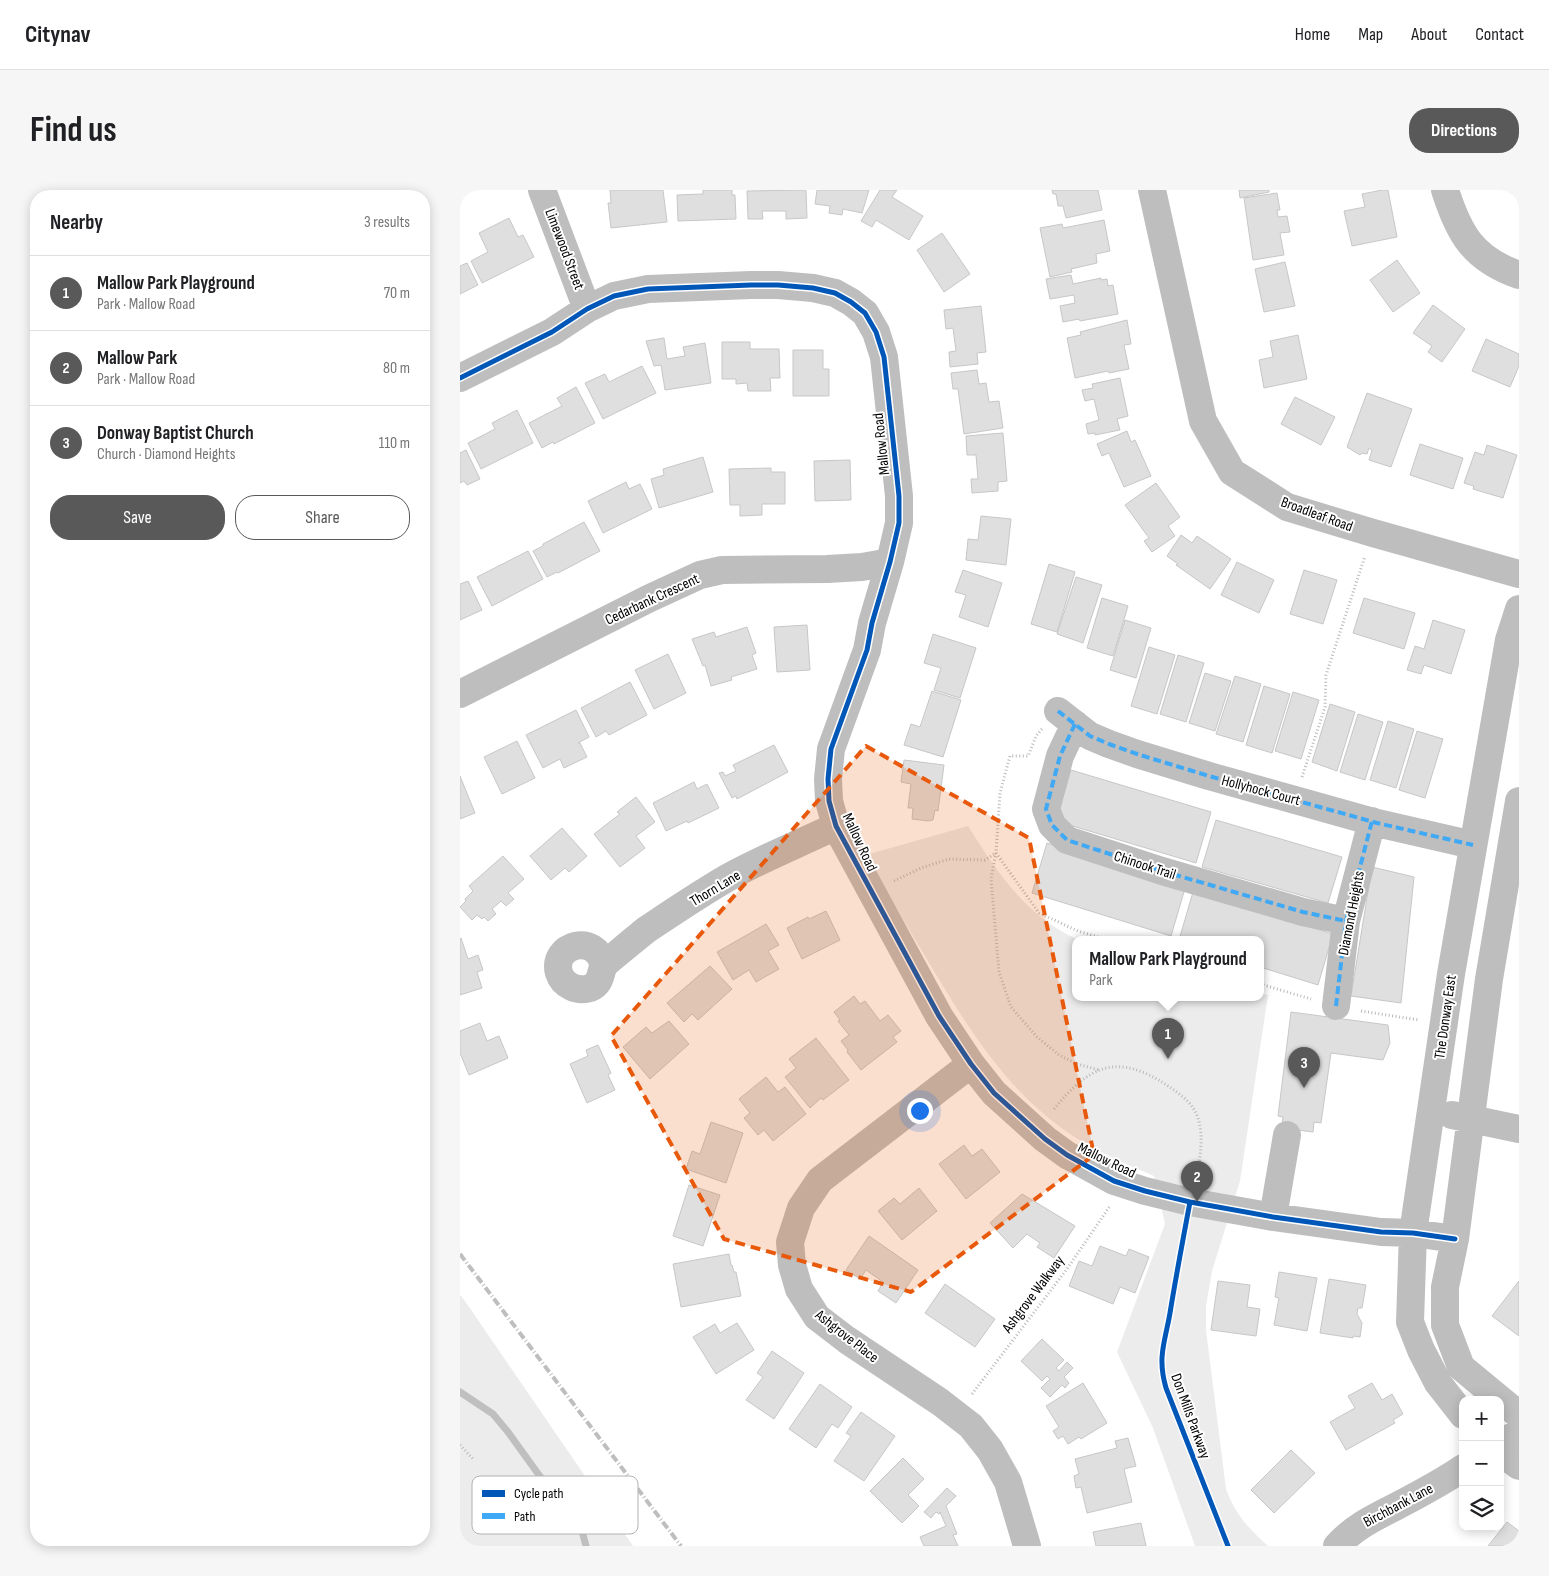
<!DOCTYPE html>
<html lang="en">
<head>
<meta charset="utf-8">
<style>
  body { margin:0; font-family:"Sofia Sans Condensed",sans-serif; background:#f6f6f6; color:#202124 }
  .controls { position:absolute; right:15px; bottom:15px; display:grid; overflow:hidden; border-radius:10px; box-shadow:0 2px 12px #0003 }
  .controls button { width:45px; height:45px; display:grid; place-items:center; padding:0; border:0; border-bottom:1px solid #e0e0e0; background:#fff; color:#202124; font:25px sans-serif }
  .you { position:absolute; left:459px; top:920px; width:18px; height:18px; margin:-12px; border:4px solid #fff; border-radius:50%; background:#1a73e8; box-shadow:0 0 0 8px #1a73e833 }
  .badge { display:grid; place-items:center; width:32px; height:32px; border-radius:50%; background:#595959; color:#fff; font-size:16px; font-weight:700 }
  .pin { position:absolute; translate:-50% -41px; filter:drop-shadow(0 1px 2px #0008) }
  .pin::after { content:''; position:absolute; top:26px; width:18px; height:15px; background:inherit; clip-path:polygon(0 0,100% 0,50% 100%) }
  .popup { position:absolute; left:612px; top:746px; width:192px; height:65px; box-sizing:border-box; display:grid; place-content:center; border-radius:10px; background:#fff; filter:drop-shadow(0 1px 4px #0005); font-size:16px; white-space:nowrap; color:#757577 }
  .popup b { font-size:19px; color:#202124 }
  .popup::after { content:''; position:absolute; left:50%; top:100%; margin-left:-10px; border:10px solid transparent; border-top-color:#fff }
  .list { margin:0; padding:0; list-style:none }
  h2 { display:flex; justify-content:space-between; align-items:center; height:65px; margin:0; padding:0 20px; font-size:21px }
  h2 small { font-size:16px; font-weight:400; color:#757577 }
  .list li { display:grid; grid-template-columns:32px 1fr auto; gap:15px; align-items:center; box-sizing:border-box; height:75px; padding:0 20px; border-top:1px solid #e0e0e0 }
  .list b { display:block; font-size:19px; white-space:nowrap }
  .list p { margin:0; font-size:16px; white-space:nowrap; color:#757577 }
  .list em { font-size:16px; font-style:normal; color:#757577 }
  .actions { display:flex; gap:10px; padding:15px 20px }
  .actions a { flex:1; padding:11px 0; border:1px solid #595959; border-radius:20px; text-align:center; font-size:18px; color:#595959 }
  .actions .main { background:#595959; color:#fff }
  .icon { flex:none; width:28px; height:28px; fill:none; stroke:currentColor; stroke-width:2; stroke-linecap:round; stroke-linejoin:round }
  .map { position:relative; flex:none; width:1059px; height:1356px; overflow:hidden; border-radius:20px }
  header { display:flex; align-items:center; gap:30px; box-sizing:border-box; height:70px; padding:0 25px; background:#fff; border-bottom:1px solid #e0e0e0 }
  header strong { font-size:24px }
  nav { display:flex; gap:28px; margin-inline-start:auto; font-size:18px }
  .intro { display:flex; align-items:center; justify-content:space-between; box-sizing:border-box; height:120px; padding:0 30px }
  h1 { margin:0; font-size:35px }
  .button { padding:12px 22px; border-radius:20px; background:#595959; color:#fff; font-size:18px; font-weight:700 }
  main { display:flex; gap:30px; padding:0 30px }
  aside { flex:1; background:#fff; border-radius:20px; box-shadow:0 2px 12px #0003 }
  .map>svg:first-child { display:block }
  .green { fill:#ececec }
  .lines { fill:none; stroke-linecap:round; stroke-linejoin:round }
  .stream { stroke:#bfbfbf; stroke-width:7 }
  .building { fill:#dfdfdf; stroke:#c7c7c7 }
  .path { stroke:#b9b9b9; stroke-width:3; stroke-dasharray:1 2.5; stroke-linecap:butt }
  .minor { stroke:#bebebe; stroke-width:28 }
  .rail { stroke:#bebebe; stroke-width:4; stroke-dasharray:8 2.5 1 2.5; stroke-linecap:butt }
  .quiet { stroke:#3fa9f5; stroke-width:4; stroke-dasharray:8 4; stroke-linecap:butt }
  .cycleway-casing { stroke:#fff; stroke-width:8 }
  .cycleway { stroke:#0057b8; stroke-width:5 }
  .marked { fill:#e8590c; fill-opacity:0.2; stroke:#e8590c; stroke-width:4; stroke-dasharray:10 6; stroke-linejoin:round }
  .labels { text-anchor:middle; stroke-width:4; stroke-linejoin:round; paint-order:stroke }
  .street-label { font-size:15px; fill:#000; stroke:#fff }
  .key { fill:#fff; stroke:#b2b2b2; stroke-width:1 }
  .key-label { font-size:14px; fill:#000 }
</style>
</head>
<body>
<header>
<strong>Citynav</strong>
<nav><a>Home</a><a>Map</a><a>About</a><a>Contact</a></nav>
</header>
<div class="intro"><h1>Find us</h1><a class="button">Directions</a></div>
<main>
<aside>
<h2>Nearby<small>3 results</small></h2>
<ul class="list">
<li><span class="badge">1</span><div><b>Mallow Park Playground</b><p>Park · Mallow Road</p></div><em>70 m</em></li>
<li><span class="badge">2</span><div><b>Mallow Park</b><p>Park · Mallow Road</p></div><em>80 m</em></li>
<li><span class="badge">3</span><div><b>Donway Baptist Church</b><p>Church · Diamond Heights</p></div><em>110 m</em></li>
</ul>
<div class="actions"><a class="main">Save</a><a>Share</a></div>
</aside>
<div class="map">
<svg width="1059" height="1356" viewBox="0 0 1059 1356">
  <rect width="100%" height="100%" fill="#fff"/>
  <!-- green -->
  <path class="green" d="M508 636C537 682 567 728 619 750H616V808H800L801 803 808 805 780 991 752 1081 746 1116V1140L766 1299C775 1324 789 1339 808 1356H735L693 1238 657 1162 705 1034 694 986C658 971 622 955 591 930 537 887 500 825 465 766 445 733 425 699 406 665Z
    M0 1105 5 1111 173 1356H0Z"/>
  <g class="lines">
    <!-- stream -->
    <path class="stream" d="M0 1202 33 1224 48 1242 79 1285 121 1337 126 1356"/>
  </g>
  <!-- building -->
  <path class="building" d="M150 0H203L207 32 151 38 148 13H151Z
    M243 0H272V5H275L276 29 218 31 217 5 243 4Z
    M346 0 347 28 326 29V21H302L303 29H288L287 1Z
    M357 0H409L402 23 383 19 382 25 369 23 370 16 355 14Z
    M420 0H437L432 7 463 26 449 50 416 30 412 37 401 31Z
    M592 0H638L642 20 606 28 603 16H598L596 4H593Z
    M779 0H809V2L780 8Z
    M922 0H928L937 47 892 56 884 21 905 17 902 4Z
    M817 3 820 20H817L818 27 827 26 830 42 820 43 824 65 793 70 784 8Z
    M49 28 58 47 63 45 74 67 22 93 11 71 28 62 19 43Z
    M644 30 650 61 636 64 637 73 611 79 612 82 590 87 580 38 602 34 603 38Z
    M482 43 510 84 484 102 457 60Z
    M937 70 960 103 933 122 910 90Z
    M825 72 835 116 804 122 795 79Z
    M7 73 18 95 0 104V76Z
    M611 85 613 94 641 88V90L647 89 648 96 653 95 658 124 620 131 619 129 603 132 600 116 615 113 614 105 590 109 586 89Z
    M973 115 1005 139 982 172 968 162 972 156 953 143Z
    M521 116 526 162 517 163 518 174 490 177 489 162 496 161 493 138 486 139 484 120Z
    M667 130 671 154 664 155 669 179 649 183 648 181 615 188 607 148 621 145 620 142Z
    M838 145 847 189 804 198 799 170 813 167 810 151Z
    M204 148 207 169 225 166 223 157 245 153 251 193 205 200 201 175 194 176 186 151Z
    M1026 149 1059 164V176L1050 197 1012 181Z
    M262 152H290V159H319L320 188H310L311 201H288L287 193 276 194V189H262Z
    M333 160H363V179H369V206H333Z
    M182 176 196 203 143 229 125 193 145 184 149 192Z
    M517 180 519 194 526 193 529 212 539 211 543 238 504 244 498 199H493L491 183Z
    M660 188 668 226 657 229 660 240 635 245V243L628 244 626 234 639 230 634 209 625 211 622 200 633 198 632 194Z
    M116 197 135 233 94 254 93 252 82 258 69 233 102 216 97 208Z
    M907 203 952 219 931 277 909 270 912 260 909 258 907 264 902 263 900 265 887 257Z
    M835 207 875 227 861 255 821 234Z
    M57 220 73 253 21 279 8 253 35 239 32 233Z
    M667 241 671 252 675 250 691 286 664 297 649 263 642 266 637 254Z
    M543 243 547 291 538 292V301L512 303 511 289H518L516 265H507L506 246Z
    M960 254 1003 268 993 299 950 285Z
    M1027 255 1057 265 1043 308 1013 299 1014 296 1004 293 1015 262 1024 265Z
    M6 260 20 289 7 295 4 291 0 293V263Z
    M243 267 253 302 199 318 191 289 204 285 203 279Z
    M390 270 391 310 355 311 354 271Z
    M311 278V282H325V314H302V325L280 326V315H270L269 279Z
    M166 292 169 299 180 294 192 319 143 343 128 311Z
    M696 293 720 327 708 336 715 346 692 362 684 351 689 348 665 315Z
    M521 326 551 329 546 375 506 370 508 349 518 350Z
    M124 332 140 361 98 383 97 382 87 387 73 361 83 356V354Z
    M721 345 732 353 737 346 771 369 750 399 716 375 718 374 707 366Z
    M68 361 83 389 32 416 17 387Z
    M777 372 814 390 799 423 761 405Z
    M589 374 615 382 597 442 571 434Z
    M503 380 542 393 528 437 499 427 506 405 495 402Z
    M844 380 877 390 863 434 830 424Z
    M616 387 642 395 623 453 597 444Z
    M8 391 22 420 0 430V394Z
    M642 408 668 416 653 466 627 458Z
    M904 408 955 423 944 459 893 443Z
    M665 430 691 438 676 488 650 480Z
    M973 430 1005 440 991 484 964 475 961 484 947 480 955 456 964 459Z
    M347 435 350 480 317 482 314 437Z
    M287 437 296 463 292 465 297 479 271 487 272 490 251 496 245 475 243 476 232 449 254 442 256 447Z
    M473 444 516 458 500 508 474 500 481 478 464 473Z
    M689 457 715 465 697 524 671 516Z
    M208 464 226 503 194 519 175 480Z
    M718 465 744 473 726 532 700 524Z
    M745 483 771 491 755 541 729 533Z
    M775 486 801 494 783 552 756 544Z
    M170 492 187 525 149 545 146 541 136 547 121 518Z
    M804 496 830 504 812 563 786 555Z
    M472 501 501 510 483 567 444 555 451 534 460 537Z
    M833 502 859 510 841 569 815 561Z
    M870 514 895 522 877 581 852 572Z
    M116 520 129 547 118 553H120L127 567 104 578 100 569 83 578 66 545Z
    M898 524 923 532 905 590 880 582Z
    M928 531 954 539 936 598 910 590Z
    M957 541 983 549 965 608 939 600Z
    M57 551 75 588 42 604 24 567Z
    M314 555 328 582 277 609 276 606 272 608 259 583 263 582 265 586 276 581 273 575Z
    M444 570 484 575 478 621 475 620 473 630 468 631 452 629 453 618H448L451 594 441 592Z
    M611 580 751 622 736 673 596 631Z
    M0 586 15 623 0 629Z
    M234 592 237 599 247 594 259 618 228 633 227 631 206 641 193 613Z
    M176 607 195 632 176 646 185 658 160 677 134 644 160 624 157 622Z
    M756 630 882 667 868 713 742 677Z
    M102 638 127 666 109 682 105 678 91 690 70 666Z
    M587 653 726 695 711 746 572 703Z
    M43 666 64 689 48 703 54 709 46 716 41 711 32 719 36 724 28 731 24 727 22 729 17 725 12 730 0 717 6 711 5 709 13 701 9 696Z
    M912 677 954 687 941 813 891 806Z
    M733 702 873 744 858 795 800 777V750H719Z
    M366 721 380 750 342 769 327 738 348 727 349 729Z
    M306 734 319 755 308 761 319 779 296 792 289 780 273 790 257 762Z
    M1 748 8 769 18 765 23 780 17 782 22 798 0 805V749Z
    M250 776 272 799 238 830 232 824 224 832 207 813Z
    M394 806 400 814 405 811 420 831 428 825 441 841 433 847 437 852 401 880 387 862 388 860 381 851 389 845 378 831 380 830 374 822Z
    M831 822 928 835 930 853 923 870 871 863 861 933 854 932 853 942 822 938 823 927 818 926Z
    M209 831 229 854 190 889 163 857 186 837 192 843Z
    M20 833 27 851 39 846 48 868 9 885 0 863V841Z
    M356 848 389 890 363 910 361 908 350 918 325 887 336 878 329 869Z
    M138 855 151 883 148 885 155 900 127 913 110 874 128 866 126 860Z
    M306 887 318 902 325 897 346 924 313 951 304 940 298 945 284 928 290 923 279 909Z
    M251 932 283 943 266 993 226 979 232 961 240 964Z
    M504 955 512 966 522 959 540 982 506 1009 479 974Z
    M229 995 260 1005 243 1056 213 1046Z
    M459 998 477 1021 442 1050 418 1021 434 1008 440 1014Z
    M562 1004 615 1036 594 1068 577 1057 580 1053 567 1044 553 1058 530 1033Z
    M409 1046 458 1080 436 1113 418 1101 423 1092 406 1080 400 1089 386 1080Z
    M640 1056 666 1066 669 1059 689 1067 675 1103 660 1097 653 1114 609 1096 619 1071 632 1076Z
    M269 1064 271 1075H272L274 1082H276L281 1106 221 1117 213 1074Z
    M819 1082 857 1088 847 1141 814 1135 819 1108 815 1107Z
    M869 1089 906 1095 902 1118H898L897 1124 902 1133 900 1147 893 1146V1148L860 1143Z
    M758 1091 790 1095 787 1117 800 1119 796 1146 751 1140Z
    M1059 1091V1146L1032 1126Z
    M485 1094 535 1129 515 1157 465 1123Z
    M277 1133 294 1160 256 1184 233 1147 255 1134 260 1143Z
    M582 1149 604 1170 596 1178 599 1181 607 1172 613 1178 604 1187 609 1193 605 1198 602 1195 590 1207 581 1198 590 1189 587 1186 582 1191 561 1171Z
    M312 1161 344 1183 314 1229 286 1210 303 1187 297 1183Z
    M623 1193 647 1233 621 1249 619 1247 608 1254 603 1246 598 1249 593 1241 599 1237 586 1216Z
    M912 1193 922 1210 932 1204 943 1224 933 1230 935 1233 886 1260 870 1232 895 1218 888 1206Z
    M360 1194 392 1217 378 1238 372 1234 356 1258 329 1239Z
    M401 1222 435 1246 404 1291 374 1271 391 1246 386 1243Z
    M668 1248 676 1276 664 1279 672 1312 627 1323 621 1297 616 1298 614 1286 619 1284 615 1269 657 1258 655 1251Z
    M831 1260 855 1283 814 1323 791 1300Z
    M443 1268 464 1289 448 1305 459 1316 442 1333 410 1301Z
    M487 1298 496 1306 486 1316 497 1344 493 1345 498 1356H464L460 1347 486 1336 480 1322 479 1324 476 1322 471 1328 464 1322Z
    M1047 1332 1059 1341V1356H1028Z
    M681 1333 686 1356H636L633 1342Z"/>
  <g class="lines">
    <!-- path -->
    <path class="path" d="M582 539 576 546 568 566H550L540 603 536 663 531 689 539 782 551 817 577 847 599 865 617 874 639 880
      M842 587 865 517 866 485 905 366
      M434 691 461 678 489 669 525 670 536 663 579 723 618 741 648 750
      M800 794 851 809
      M901 821 959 830
      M594 919C630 875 657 862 708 896 720 904 733 913 738 928 744 947 740 966 737 985
      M512 1204 607 1079 650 1016
      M0 1255 14 1270"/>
    <!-- minor -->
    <path class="minor" d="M82 0 127 119
      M692 0 743 231 772 282 827 317 913 343 1059 384
      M985 0C999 44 1013 69 1059 85
      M0 188 92 142 127 119 154 106 188 99 291 95H318L353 98 375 103 391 112 405 123 416 142 424 167 439 306V333L430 372 412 433 407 460 371 559 368 589 369 611 376 636 479 826 511 874 534 903 585 949 607 965 654 991 685 1001 730 1012 813 1027 921 1042 953 1043 995 1049
      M0 504 190 408 240 385 262 380 367 379 402 377 430 372
      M598 521 630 546 649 554 677 564 749 586 917 633 1013 655
      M615 534 600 566 586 619 592 635 607 650 702 681 843 722 886 731
      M1059 611 1029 789 995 1049 985 1097V1135L1001 1177 1059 1225
      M144 776C136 741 91 755 99 783 103 796 118 802 130 798 140 794 140 786 143 777 145 773 180 745 186 740 213 722 241 703 269 687 303 668 341 653 376 636
      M876 816 886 731 912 631
      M511 874 360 990 341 1018 330 1052 332 1075 339 1099 357 1127 387 1150 480 1212 511 1236 530 1260 548 1292 567 1356
      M992 925 1059 939
      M813 1027 827 945
      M1003 1225 978 1193 961 1160 950 1132 953 1043 991 784 1049 450 1059 419
      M1040 1252 1059 1244
      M1040 1262 1059 1276
      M877 1356C893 1338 913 1328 935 1317 958 1305 981 1293 1003 1278"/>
    <!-- rail -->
    <path class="rail" d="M0 1064 221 1356"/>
    <!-- quiet -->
    <path class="quiet" d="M598 521 630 546 649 554 677 564 749 586 917 633 1013 655
      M615 534 600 566 586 619 592 635 607 650 702 681 843 722 886 731
      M876 816 886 731 912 631"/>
    <defs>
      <path id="cycleway" d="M0 188 92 142 127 119 154 106 188 99 291 95H318L353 98 375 103 391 112 405 123 416 142 424 167 439 306V333L430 372 412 433 407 460 371 559 368 589 369 611 376 636 479 826 511 874 534 903 585 949 607 965 654 991 685 1001 730 1012 813 1027 921 1042 953 1043 995 1049
        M730 1012C723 1049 716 1086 710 1123 705 1152 697 1167 706 1198L768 1356"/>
    </defs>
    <!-- cycleway casing -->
    <use href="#cycleway" class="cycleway-casing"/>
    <!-- cycleway -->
    <use href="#cycleway" class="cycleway"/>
  </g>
  <!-- marked area -->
  <path class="marked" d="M406 556 569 648 634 965 451 1102 264 1049 151 846Z"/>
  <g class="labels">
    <!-- street labels -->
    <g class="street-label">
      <text transform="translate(105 59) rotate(69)" y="5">Limewood Street</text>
      <text transform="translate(421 254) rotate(-96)" y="5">Mallow Road</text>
      <text transform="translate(857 324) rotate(20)" y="5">Broadleaf Road</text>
      <text transform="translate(192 409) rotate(-25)" y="5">Cedarbank Crescent</text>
      <text transform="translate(801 600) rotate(15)" y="5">Hollyhock Court</text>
      <text transform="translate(400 652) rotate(65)" y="5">Mallow Road</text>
      <text transform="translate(685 675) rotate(18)" y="5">Chinook Trail</text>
      <text transform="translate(255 698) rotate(-31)" y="5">Thorn Lane</text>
      <text transform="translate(891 723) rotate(-79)" y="5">Diamond Heights</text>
      <text transform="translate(985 827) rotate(-82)" y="5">The Donway East</text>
      <text transform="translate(647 970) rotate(26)" y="5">Mallow Road</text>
      <text transform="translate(573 1104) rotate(-53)" y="5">Ashgrove Walkway</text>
      <text transform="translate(387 1146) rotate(38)" y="5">Ashgrove Place</text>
      <text transform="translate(731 1226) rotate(70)" y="5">Don Mills Parkway</text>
      <text transform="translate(938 1315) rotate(-28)" y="5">Birchbank Lane</text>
    </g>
  </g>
  <!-- legend -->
  <rect x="12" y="1286" width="166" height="58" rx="8" class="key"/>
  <rect x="22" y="1300" width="23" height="7" fill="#0057b8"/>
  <rect x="22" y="1323" width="23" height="6" fill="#3fa9f5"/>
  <g class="key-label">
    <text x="54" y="1308">Cycle path</text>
    <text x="54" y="1331">Path</text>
  </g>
</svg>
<div class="controls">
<button>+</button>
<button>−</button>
<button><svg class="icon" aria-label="layers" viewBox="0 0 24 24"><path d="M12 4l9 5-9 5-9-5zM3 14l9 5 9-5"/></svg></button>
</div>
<div class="you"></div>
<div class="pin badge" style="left:708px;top:869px">1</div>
<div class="popup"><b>Mallow Park Playground</b>Park</div>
<div class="pin badge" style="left:737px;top:1012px">2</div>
<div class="pin badge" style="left:844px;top:898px">3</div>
</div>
</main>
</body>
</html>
